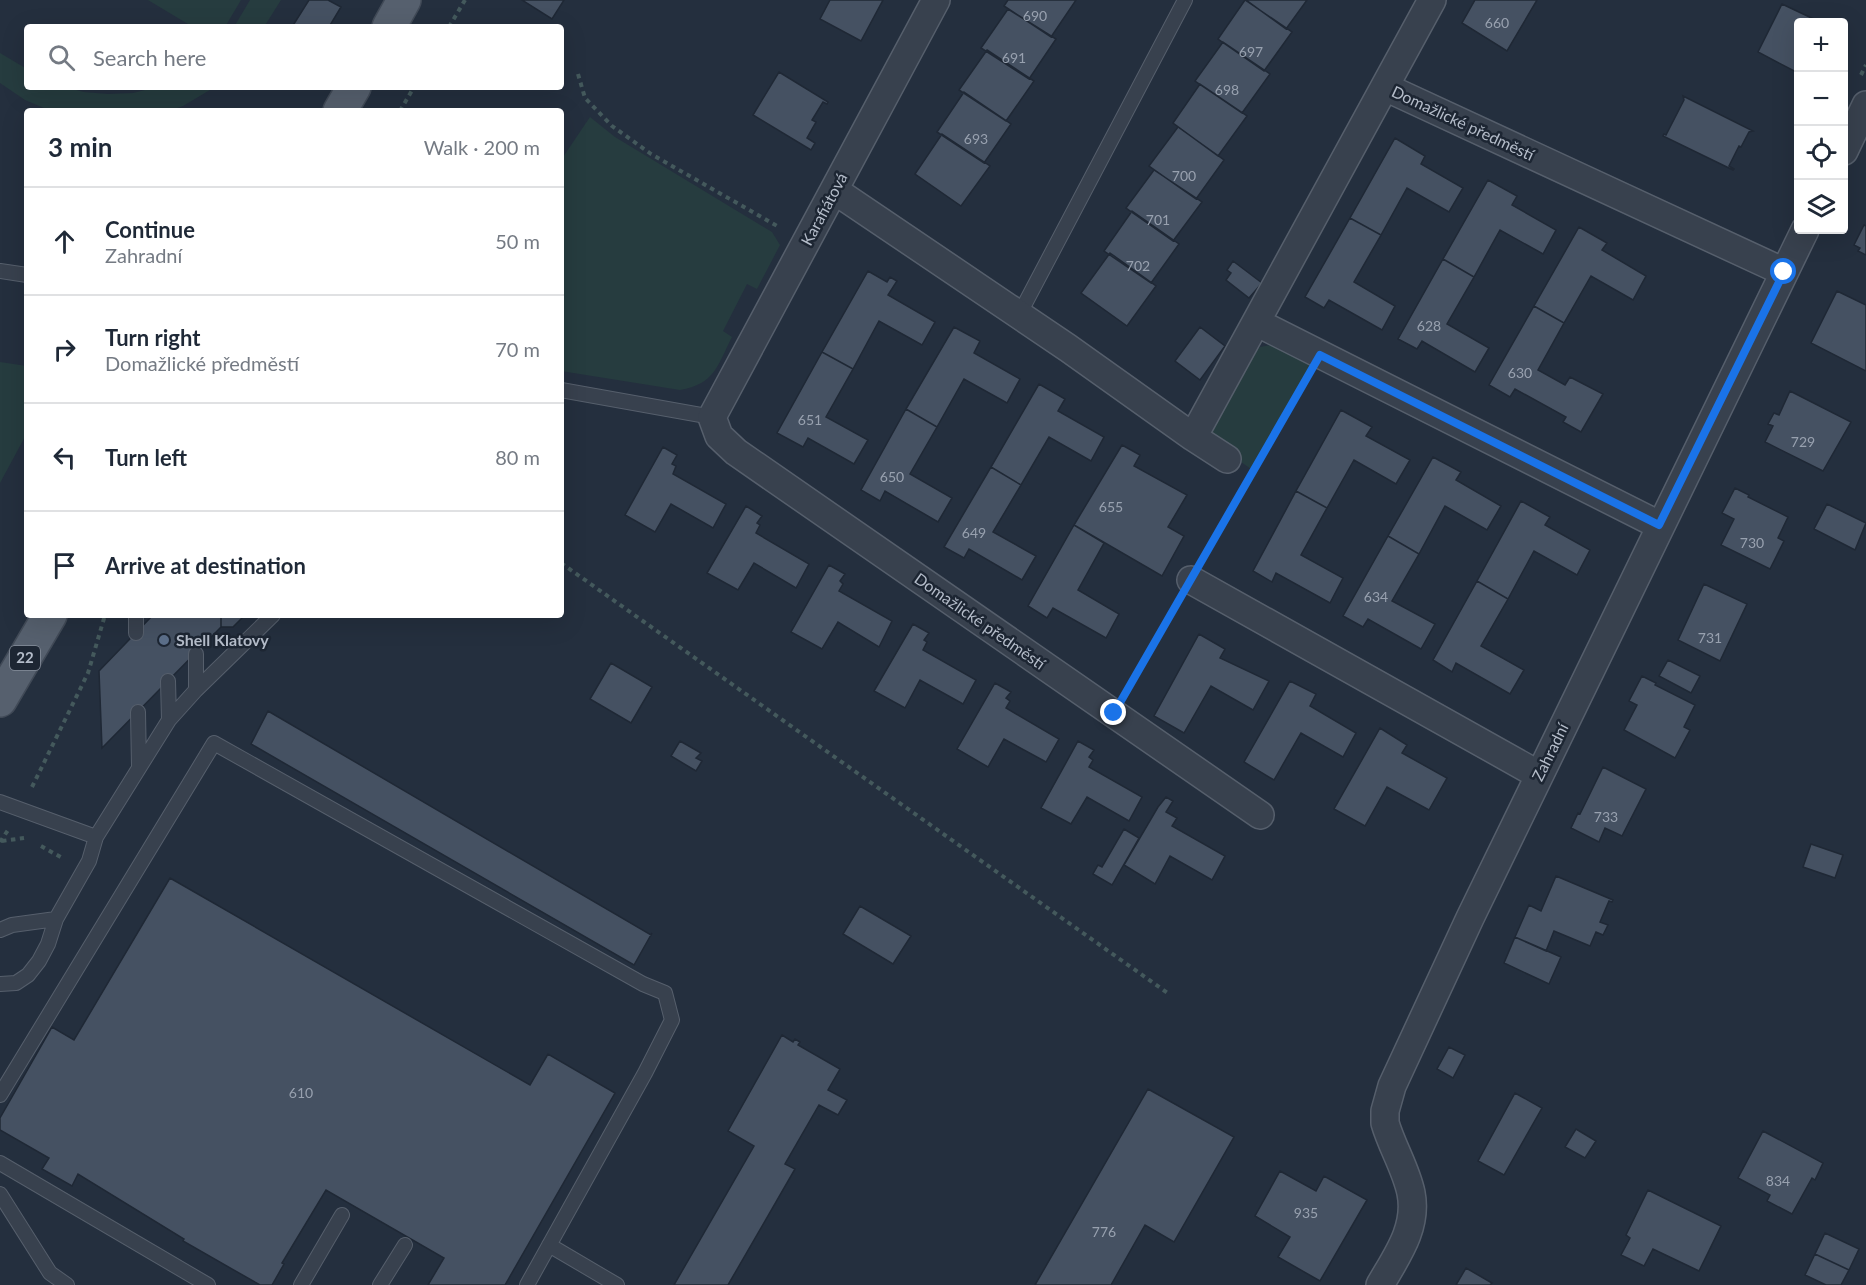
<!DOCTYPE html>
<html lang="en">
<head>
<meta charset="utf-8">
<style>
  body { margin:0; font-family:Lato,sans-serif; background:#f6f6f7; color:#1f2937 }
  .controls { position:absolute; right:18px; top:18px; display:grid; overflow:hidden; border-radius:6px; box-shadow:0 6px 24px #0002 }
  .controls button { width:54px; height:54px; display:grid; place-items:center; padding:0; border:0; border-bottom:2px solid #e0e1e3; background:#fff; color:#1f2937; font:30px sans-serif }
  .stop { position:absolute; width:18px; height:18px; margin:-14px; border:4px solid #1a73e8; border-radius:50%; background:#fff }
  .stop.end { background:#1a73e8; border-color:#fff; box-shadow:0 2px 6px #0008 }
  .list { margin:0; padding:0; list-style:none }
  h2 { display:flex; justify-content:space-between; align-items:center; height:78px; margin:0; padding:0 24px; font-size:26px }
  h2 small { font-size:20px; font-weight:400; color:#747a83 }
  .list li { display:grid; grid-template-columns:39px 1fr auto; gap:18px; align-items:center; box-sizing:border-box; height:108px; padding:0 24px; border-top:2px solid #e0e1e3 }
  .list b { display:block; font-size:22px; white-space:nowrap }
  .list p { margin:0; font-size:20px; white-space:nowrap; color:#747a83 }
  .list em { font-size:20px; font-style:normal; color:#747a83 }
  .icon { flex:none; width:33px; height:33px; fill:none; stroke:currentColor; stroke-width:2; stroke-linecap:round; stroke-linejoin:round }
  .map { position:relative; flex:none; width:1866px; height:1285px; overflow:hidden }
  .search { position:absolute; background:#fff; box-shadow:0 6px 24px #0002; left:24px; top:24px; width:540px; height:66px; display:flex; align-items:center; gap:15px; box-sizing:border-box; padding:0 21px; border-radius:6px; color:#747a83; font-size:22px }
  .panel { position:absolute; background:#fff; box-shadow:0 6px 24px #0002; left:24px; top:108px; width:540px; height:510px; border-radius:6px }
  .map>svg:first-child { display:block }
  .green { fill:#263c3f }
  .building { fill:#455162; stroke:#1f2835; stroke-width:1.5 }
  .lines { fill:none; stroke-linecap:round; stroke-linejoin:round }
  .service-casing { stroke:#565f6c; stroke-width:16 }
  .minor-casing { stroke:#565f6c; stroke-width:30 }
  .primary-casing { stroke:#414a57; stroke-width:36 }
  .path { stroke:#44595c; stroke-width:4; stroke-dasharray:4.5 4.5; stroke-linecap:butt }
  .service { stroke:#38414e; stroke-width:14 }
  .minor { stroke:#38414e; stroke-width:27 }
  .primary { stroke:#56606e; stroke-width:33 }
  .route { stroke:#1a73e8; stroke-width:8 }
  .service-dot { fill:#5c6f8a; stroke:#1d2633; stroke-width:2 }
  .labels { text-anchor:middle; stroke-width:5; stroke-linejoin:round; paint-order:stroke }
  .number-label { font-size:14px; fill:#98a1af }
  .shield { fill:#1d2633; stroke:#878f9c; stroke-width:1.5 }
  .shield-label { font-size:15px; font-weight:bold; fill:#b4bcc9 }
  .street-label { font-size:16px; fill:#b4bcc9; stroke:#1d2633 }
  .poi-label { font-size:16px; font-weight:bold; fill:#b4bcc9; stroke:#1d2633; text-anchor:start }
</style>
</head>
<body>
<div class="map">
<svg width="1866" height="1285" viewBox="0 0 1866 1285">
  <rect width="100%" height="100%" fill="#242f3e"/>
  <!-- green -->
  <path class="green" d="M148 0H241L225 27H193Z
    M250 0H281L264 27H234Z
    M0 53 27 69V87H64L84 92 108 94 133 93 157 87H215L183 106 169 111H51L25 100 0 83Z
    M590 117 615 137 772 232 780 245 757 289 747 284 723 331 732 337C717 366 715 384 680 390L561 371V160Z
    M1271 345 1284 346 1313 361 1251 469 1214 443 1210 430 1253 353 1260 347Z
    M0 362 27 366V433L0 483Z"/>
  <!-- building -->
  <path class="building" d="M309 0H328L341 7 329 27H292Z
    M522 0H564L552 19Z
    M830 0H883L861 41 820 19Z
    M1008 0H1076L1051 37 1004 6Z
    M1245 0 1292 32 1264 71 1218 39Z
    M1246 0H1307L1286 29Z
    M1475 0H1537L1507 51 1462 23Z
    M1782 4 1820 22H1798V73L1758 52Z
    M1008 9 1056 39 1029 79 981 48Z
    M1223 42 1270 74 1242 113 1195 81Z
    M987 50 1034 81 1006 121 959 90Z
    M779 72 828 102 827 104 823 102 812 120 816 122 807 138 815 143 811 150 753 115Z
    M1200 84 1247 116 1218 156 1173 123Z
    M964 92 1011 124 984 163 937 132Z
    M1683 96 1753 131 1749 132 1741 147 1739 146 1729 166 1734 169 1733 170 1663 136 1664 134 1666 135 1684 100Z
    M1178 127 1224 160 1196 199 1149 166Z
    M942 134 990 166 961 206 915 174Z
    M1395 138 1425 156 1421 164 1463 188 1449 212 1407 188 1381 235 1350 218Z
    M1154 170 1202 202 1173 241 1126 208Z
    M1488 180 1517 196 1512 205 1556 230 1543 254 1500 230 1474 277 1443 259Z
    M1132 211 1179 244 1151 283 1104 251Z
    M1350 218 1381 235 1354 282 1395 306 1382 330 1329 300 1324 308 1305 297Z
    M1864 225 1866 226V255L1858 251 1860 248 1854 245Z
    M1579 227 1607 243 1602 250 1646 276 1633 300 1591 276 1564 323 1534 306Z
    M1110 253 1156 286 1127 326 1081 293Z
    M1443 259 1474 277 1447 324 1489 348 1475 372 1422 341 1417 349 1398 339Z
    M1233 261 1262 283 1249 298 1226 280 1231 273 1227 270Z
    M868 271 887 282 890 277 897 281 888 295 935 322 922 345 879 321 853 369 822 352Z
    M1837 291 1866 305V371L1811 343Z
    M1534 306 1564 323 1538 370 1565 385 1570 377 1603 394 1581 432 1563 422 1566 417 1515 389 1510 397 1489 385Z
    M954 327 980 341 974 353 1020 379 1007 403 964 379 937 427 906 409Z
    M1200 327 1225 346 1200 380 1175 361Z
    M822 352 853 369 826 417 868 440 854 464 808 438 803 447 777 433Z
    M1039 384 1065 399 1058 411 1104 437 1091 461 1049 437 1021 485 991 467Z
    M1790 391 1851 422 1823 471 1765 442 1773 426 1768 424 1774 413 1779 415Z
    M906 409 937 427 910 474 952 498 938 522 885 491 880 501 861 490Z
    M1341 410 1372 427 1366 436 1410 460 1396 484 1354 460 1327 508 1296 491Z
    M1122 445 1140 455 1134 466 1187 495 1168 527 1184 536 1162 576 1074 525Z
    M663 447 677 455 672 464 676 466 673 474 726 504 713 528 671 504 655 532 625 515Z
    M1433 457 1461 472 1456 480 1501 506 1487 530 1445 506 1419 554 1388 536Z
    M991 467 1021 485 993 532 1036 556 1022 580 969 549 964 558 944 547Z
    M1735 488 1749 495 1748 497 1788 517 1778 538 1784 541 1770 569 1721 545 1734 519 1722 513Z
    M1296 491 1327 508 1301 555 1343 578 1330 603 1276 573 1272 582 1253 571Z
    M1521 501 1550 517 1545 525 1590 550 1577 575 1534 551 1508 599 1477 581Z
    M1827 504 1866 523 1855 550 1814 529Z
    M746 506 762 516 757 523 760 525 756 533 809 564 796 588 754 563 738 590 707 573Z
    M1074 525 1104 543 1078 590 1119 614 1106 638 1053 608 1047 618 1028 606Z
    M1388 536 1419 554 1392 601 1435 624 1421 649 1368 619 1363 627 1343 616Z
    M829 565 845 574 840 581 843 584 839 591 892 621 879 647 838 622 822 649 791 632Z
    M1477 581 1508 599 1481 646 1524 670 1510 694 1456 663 1452 672 1433 660Z
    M1704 584 1747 604 1720 661 1678 640Z
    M153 615H221V627L102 748 99 671Z
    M221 615H245L233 627H221Z
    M913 624 929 633 924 640 927 642 923 650 976 680 963 704 920 680 905 708 874 691Z
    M1199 634 1225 649 1220 658 1269 681 1253 710 1211 686 1184 733 1154 716Z
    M1668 660 1700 676 1691 693 1659 676Z
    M611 663 652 687 631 723 590 699Z
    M1642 676 1656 683 1655 685 1695 705 1684 727 1690 730 1675 758 1624 730 1637 705 1629 701Z
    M1290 681 1316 694 1310 706 1356 733 1343 757 1301 733 1274 780 1244 762Z
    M995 683 1011 692 1006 698 1010 701 1006 708 1059 739 1046 762 1004 739 988 767 957 749Z
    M268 711 651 935 652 933 634 965 251 744Z
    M1380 728 1407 745 1402 753 1447 778 1429 810 1387 787 1365 826 1334 809Z
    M680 741 701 753 696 758 702 761 696 771 671 756Z
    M1078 741 1094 750 1089 757 1093 760 1089 767 1142 797 1129 821 1087 797 1071 824 1041 808Z
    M1603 767 1646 789 1622 836 1605 828 1599 842 1571 828 1578 813 1580 814Z
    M1166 797 1173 801 1166 812 1177 818 1172 826 1225 856 1212 880 1170 856 1155 884 1124 865 1158 807Z
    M1124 829 1139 838 1112 885 1093 874 1098 865 1102 867Z
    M1811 844 1843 855 1835 878 1803 867Z
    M1556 876 1613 900 1612 902 1609 901 1600 922 1608 925 1603 935 1596 932 1590 946 1554 931 1546 951 1515 937 1529 905 1541 911Z
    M170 878 530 1085 548 1054 615 1093 505 1285H428L444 1258 326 1190 282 1263 284 1264 272 1285H260L183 1241 184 1239 78 1174 72 1186 42 1169 49 1158 0 1130V1118L52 1027 74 1040Z
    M860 906 911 936 893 964 843 934Z
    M1515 937 1561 957 1549 984 1504 963Z
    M782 1035 793 1042 795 1039 800 1042 798 1045 840 1069 828 1090 847 1100 838 1115 819 1105 785 1164 795 1169 728 1285H674L754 1146 728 1131Z
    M1449 1047 1465 1055 1453 1078 1437 1069Z
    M1148 1089 1234 1137 1174 1242 1145 1225 1111 1285H1035Z
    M1515 1093 1542 1108 1504 1175 1478 1161Z
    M1576 1129 1596 1141 1585 1158 1565 1147Z
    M1763 1131 1823 1163 1815 1180 1812 1178 1792 1214 1767 1201 1770 1195 1738 1178Z
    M1280 1171 1316 1191 1324 1176 1367 1200 1320 1281 1278 1257 1290 1237 1255 1216Z
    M1648 1190 1721 1226 1699 1271 1653 1249 1644 1266 1621 1255 1630 1238 1626 1235Z
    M1825 1233 1859 1249 1849 1270 1815 1254Z
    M1815 1254 1849 1270 1841 1285H1826L1805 1275Z
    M1466 1268 1492 1283 1490 1285H1456Z"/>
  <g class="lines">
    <defs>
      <path id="service" d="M0 271 27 275
        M1019 315 1185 0
        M561 390 712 417
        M136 615V633
        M196 654V690
        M168 681 169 720
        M138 712 139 767
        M0 802 96 837
        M0 930 12 925 56 919
        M0 984 16 983 28 975 39 961 48 944 56 919 89 861 96 837 169 720 196 690 273 615
        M0 1095 214 743 643 984 665 993 672 1020 645 1073 527 1285
        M0 1163 208 1285
        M0 1194 50 1273 67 1285
        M549 1245 617 1285
        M301 1285 342 1215
        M380 1285 405 1245"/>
      <path id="minor" d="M936 0 712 417 719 436 736 452 1260 815
        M1385 87 1784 272
        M1844 151 1866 105
        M834 190 1068 348 1193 437 1256 322 1659 525
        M1256 322 1432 0
        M1193 437 1227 459
        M1191 580 1539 775
        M1380 1285C1396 1257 1418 1228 1411 1193 1406 1169 1392 1147 1385 1123V1111L1392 1086 1470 918 1805 230"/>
      <path id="primary" d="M389 27 404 0
        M340 111 354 87
        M0 700 50 615"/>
    </defs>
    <!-- service casing -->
    <use href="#service" class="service-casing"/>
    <!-- minor casing -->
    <use href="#minor" class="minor-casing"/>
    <!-- primary casing -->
    <use href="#primary" class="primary-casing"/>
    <!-- path -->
    <path class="path" d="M449 27 465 0
      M578 74 585 98 612 126 651 154 779 227
      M1861 75 1866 65
      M400 111 414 87
      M1260 460 1305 381
      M1206 554 1245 485
      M561 563 1169 994
      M1129 686 1175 607
      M32 787 88 673 105 615
      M2 841 24 838
      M0 842 8 830
      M41 846 64 859"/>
    <!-- service -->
    <use href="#service" class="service"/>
    <!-- minor -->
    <use href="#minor" class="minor"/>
    <!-- primary -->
    <use href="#primary" class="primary"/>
  </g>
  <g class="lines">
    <!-- route -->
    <path class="route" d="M1114 713 1320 355 1659 525 1784 272"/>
  </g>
  <!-- markers -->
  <circle class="service-dot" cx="164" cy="640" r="6"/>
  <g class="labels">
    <!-- number labels -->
    <g class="number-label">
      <text x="1035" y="21">690</text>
      <text x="1497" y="28">660</text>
      <text x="1251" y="57">697</text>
      <text x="1014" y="63">691</text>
      <text x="1227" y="95">698</text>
      <text x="976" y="144">693</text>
      <text x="1184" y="181">700</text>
      <text x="1158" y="225">701</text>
      <text x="1138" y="271">702</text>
      <text x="1429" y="331">628</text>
      <text x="1520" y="378">630</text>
      <text x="810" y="425">651</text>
      <text x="1803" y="447">729</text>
      <text x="892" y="482">650</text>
      <text x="1111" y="512">655</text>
      <text x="974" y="538">649</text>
      <text x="1752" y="548">730</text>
      <text x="1376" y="602">634</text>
      <text x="1710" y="643">731</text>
      <text x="1606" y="822">733</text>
      <text x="301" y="1098">610</text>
      <text x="1778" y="1186">834</text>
      <text x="1306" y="1218">935</text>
      <text x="1104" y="1237">776</text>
    </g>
    <!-- shield labels -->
    <rect class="shield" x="10" y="646" width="30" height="24" rx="4.5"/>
    <g class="shield-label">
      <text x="25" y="663">22</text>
    </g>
    <!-- street labels -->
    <g class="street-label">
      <text transform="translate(1463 123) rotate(25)" y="6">Domažlické předměstí</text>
      <text transform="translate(824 209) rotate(-62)" y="6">Karafiátová</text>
      <text transform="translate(980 621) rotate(35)" y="6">Domažlické předměstí</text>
      <text transform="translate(1550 752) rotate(-64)" y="6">Zahradní</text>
    </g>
    <!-- poi labels -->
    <g class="poi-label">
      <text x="176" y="646">Shell Klatovy</text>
    </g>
  </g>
</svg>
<div class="controls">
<button>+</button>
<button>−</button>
<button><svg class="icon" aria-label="locate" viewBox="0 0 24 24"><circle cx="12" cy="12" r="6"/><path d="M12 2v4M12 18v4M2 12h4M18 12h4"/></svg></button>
<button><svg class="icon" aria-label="layers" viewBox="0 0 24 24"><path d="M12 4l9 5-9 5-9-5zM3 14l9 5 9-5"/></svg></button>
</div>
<div class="stop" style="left:1784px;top:272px"></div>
<div class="stop end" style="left:1114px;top:713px"></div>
<div class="search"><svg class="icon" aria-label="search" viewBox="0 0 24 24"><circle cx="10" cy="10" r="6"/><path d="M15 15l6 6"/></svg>Search here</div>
<section class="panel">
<h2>3 min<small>Walk · 200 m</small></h2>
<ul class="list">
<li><svg class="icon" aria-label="ahead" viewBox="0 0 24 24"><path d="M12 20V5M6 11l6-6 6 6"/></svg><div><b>Continue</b><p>Zahradní</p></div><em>50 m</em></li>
<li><svg class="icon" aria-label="right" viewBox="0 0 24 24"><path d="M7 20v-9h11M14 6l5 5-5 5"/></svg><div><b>Turn right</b><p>Domažlické předměstí</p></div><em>70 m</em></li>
<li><svg class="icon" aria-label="left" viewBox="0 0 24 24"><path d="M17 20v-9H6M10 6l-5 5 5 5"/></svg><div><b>Turn left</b></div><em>80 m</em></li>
<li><svg class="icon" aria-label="arrive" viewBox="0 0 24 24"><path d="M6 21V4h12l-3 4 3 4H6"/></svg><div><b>Arrive at destination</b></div></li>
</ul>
</section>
</div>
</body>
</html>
